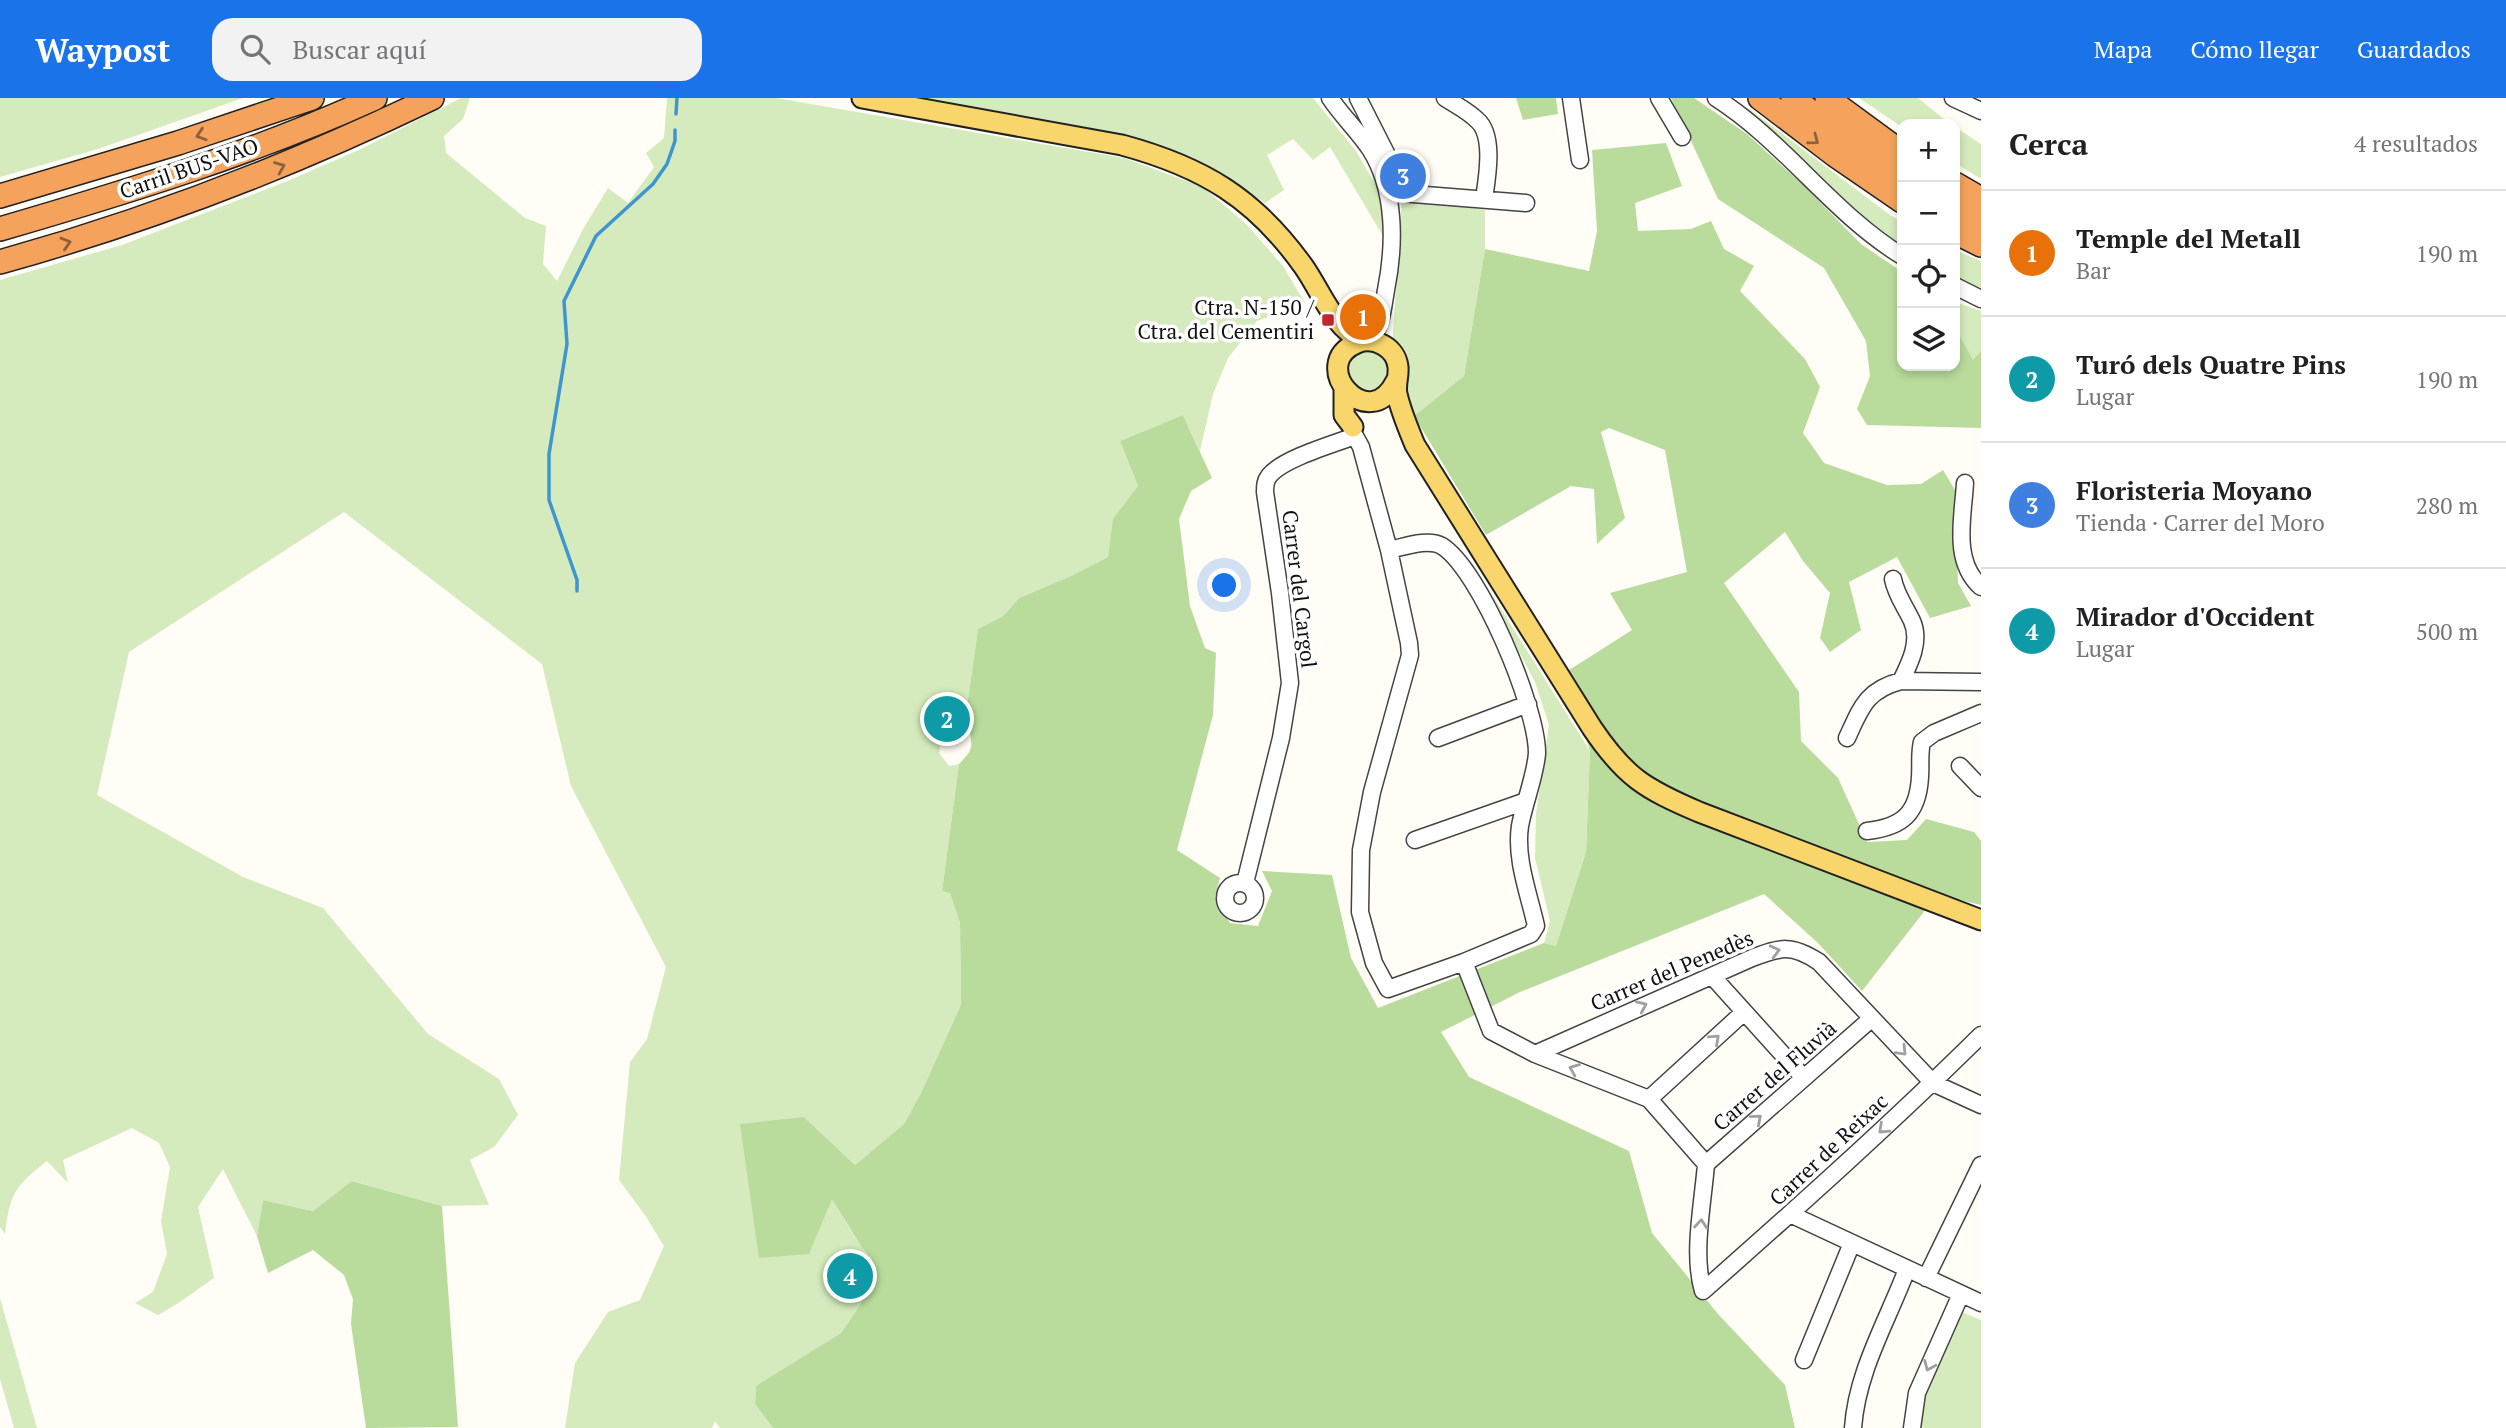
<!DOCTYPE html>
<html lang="es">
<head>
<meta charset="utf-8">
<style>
  body { margin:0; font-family:"PT Serif",serif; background:#f2f2f2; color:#202124 }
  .controls { position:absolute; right:21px; top:21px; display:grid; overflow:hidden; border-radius:14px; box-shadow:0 4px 10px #0003 }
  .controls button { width:63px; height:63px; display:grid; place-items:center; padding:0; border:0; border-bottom:2px solid #e0e0e0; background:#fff; color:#202124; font:35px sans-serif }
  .you { position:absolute; left:1225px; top:488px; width:24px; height:24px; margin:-18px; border:5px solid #fff; border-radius:50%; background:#1a73e8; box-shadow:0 0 0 10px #1a73e833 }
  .badge { display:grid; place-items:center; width:46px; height:46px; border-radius:50%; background:#1a73e8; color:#fff; font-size:23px; font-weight:700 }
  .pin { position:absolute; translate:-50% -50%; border:4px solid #fff; box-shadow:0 2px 7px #0006 }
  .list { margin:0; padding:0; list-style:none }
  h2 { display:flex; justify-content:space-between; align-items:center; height:91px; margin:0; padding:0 28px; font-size:30px }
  h2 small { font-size:23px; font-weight:400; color:#757577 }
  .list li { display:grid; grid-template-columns:46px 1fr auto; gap:21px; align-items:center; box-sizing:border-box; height:126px; padding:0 28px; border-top:2px solid #e0e0e0 }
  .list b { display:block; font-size:26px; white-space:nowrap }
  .list p { margin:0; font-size:23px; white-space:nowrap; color:#757577 }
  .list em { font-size:23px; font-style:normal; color:#757577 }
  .icon { flex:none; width:38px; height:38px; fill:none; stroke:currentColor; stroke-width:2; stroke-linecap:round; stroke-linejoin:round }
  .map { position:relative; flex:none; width:1981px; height:1330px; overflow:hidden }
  header { display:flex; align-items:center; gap:42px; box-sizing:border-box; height:98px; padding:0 35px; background:#1a73e8; color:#fff }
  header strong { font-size:33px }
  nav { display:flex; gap:38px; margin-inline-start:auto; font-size:24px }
  .search { width:490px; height:63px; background:#f2f2f2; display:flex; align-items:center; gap:18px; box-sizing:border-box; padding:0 24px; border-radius:21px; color:#757577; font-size:26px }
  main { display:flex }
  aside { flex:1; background:#fff }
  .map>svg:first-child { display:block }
  .green { fill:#d5ebbd }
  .forest { fill:#b9dc9c }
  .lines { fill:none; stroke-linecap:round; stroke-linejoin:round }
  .stream { stroke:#3f96cf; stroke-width:3.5 }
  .minor-casing { stroke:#444; stroke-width:19 }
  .major-casing { stroke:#222; stroke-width:23 }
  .highway-casing { stroke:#222; stroke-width:26 }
  .minor { stroke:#fff; stroke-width:16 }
  .major { stroke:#f9d66b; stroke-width:19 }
  .highway { stroke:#f5a25d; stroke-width:23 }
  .oneway { stroke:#8e613b }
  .oneway2 { stroke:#a0a0a0 }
  .poi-dot { fill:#c4262e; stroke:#fff; stroke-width:2.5 }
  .labels { text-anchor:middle; stroke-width:7; stroke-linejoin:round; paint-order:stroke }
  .street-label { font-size:21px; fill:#111; stroke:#fff }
  .poi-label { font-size:21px; fill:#111; stroke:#fff; text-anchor:end }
</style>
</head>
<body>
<header>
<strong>Waypost</strong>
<div class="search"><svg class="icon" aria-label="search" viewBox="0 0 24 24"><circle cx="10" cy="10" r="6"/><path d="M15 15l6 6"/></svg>Buscar aquí</div>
<nav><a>Mapa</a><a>Cómo llegar</a><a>Guardados</a></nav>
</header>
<main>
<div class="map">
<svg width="1981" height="1330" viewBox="0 0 1981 1330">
  <rect width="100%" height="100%" fill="#fffdf5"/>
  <!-- green -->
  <path class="green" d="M0 0H243L98 51 0 79Z
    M461 0H470L463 21 444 38 446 55 525 120 546 128 543 166 557 183 583 131 608 90 628 105 654 69 646 55 664 40 667 0H776L1124 60 1203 89 1247 127 1283 168 1305 205 1257 223 1228 260 1213 296 1200 353 1183 317 1120 343 1138 388 1114 421 1108 459 1069 479 1019 500 1003 518 978 531 964 630 942 637 939 655 949 668 959 666 942 793 950 794 960 825 961 908 921 995 904 1026 855 1067 804 1019C822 1073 835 1117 872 1161L868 1195 841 1235 756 1289 755 1306 773 1330H720L715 1323 712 1330H565L575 1265 608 1214 640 1202 664 1148 645 1117 619 1082 630 964 647 941 666 869 571 688 542 566 344 414 129 554 97 697 243 779 323 810 428 936 499 981 518 1017 494 1049 470 1062 489 1107 442 1108 353 1083 314 1113 263 1102 257 1138 223 1071 198 1109 214 1180 180 1204 158 1217 135 1205 153 1194 167 1156 161 1123 170 1069 159 1045 132 1030 63 1062 68 1085 47 1063C15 1088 10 1095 5 1136L0 1129V182L122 147 285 84 361 51Z
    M919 0H1313L1356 53 1381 96 1383 138 1330 49 1313 62 1293 41 1267 57 1284 92 1265 105 1195 61 1115 37Z
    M1859 0H1918L1950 26H1902V29Z
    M1748 10 1890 117 1902 124V148L1867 124 1753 19Z
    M1955 29 1981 46V81L1955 65Z
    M1402 99 1485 112V151L1464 278 1414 318 1401 289 1392 250Z
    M1955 152 1981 163V193L1955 181Z
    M1955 204 1981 213V253L1973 263 1955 229Z
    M1347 272a20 20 0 1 1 40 0a20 20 0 1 1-40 0Z
    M1469 460 1590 653 1586 754 1556 848 1544 845 1550 823 1535 760 1536 716 1549 627 1535 584Z
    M0 1200 37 1330H14L0 1281Z
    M1962 1214 1981 1222V1330H1920L1926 1293Z"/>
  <!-- forest -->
  <path class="forest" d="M1516 0H1556L1558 16 1523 22Z
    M1671 0H1694L1747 36 1801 85 1861 146 1902 174V268H1955V229L1973 262 1981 253V330L1867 327 1857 311 1870 278 1866 243 1824 170 1718 101Z
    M1666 45 1682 88 1635 105 1638 133 1691 131 1711 123 1724 151 1754 168 1740 193 1805 261 1820 289 1803 335 1824 365 1887 387 1921 386 1943 372 1961 402 1956 435 1958 485 1971 508 1930 520 1897 459 1849 484 1861 532 1830 554 1820 540 1830 495 1803 463 1785 434 1724 485 1799 594 1801 643 1838 680 1867 744 1907 742 1926 721 1974 734 1981 743V807L1931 795 1923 815 1862 893 1818 845 1764 796 1520 894 1441 934 1469 979 1629 1053 1652 1135 1718 1216 1785 1287 1795 1330H773L755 1306 756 1288 841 1235 868 1195 872 1161 861 1148 832 1101 809 1156 759 1160 740 1026 804 1019 855 1067 904 1026 921 995 961 907 960 825 950 795 942 793 959 666C973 652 973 650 969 630H964L978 531 1003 518 1019 500 1069 479 1108 459 1113 421 1138 388 1120 343 1183 317 1212 380 1191 393 1179 421 1190 508 1205 550 1216 555 1213 617 1177 752 1220 780 1215 799 1230 825 1258 828 1272 793 1262 773 1332 777 1351 860 1378 910 1544 845 1556 848 1586 754 1590 653 1566 574 1632 532 1610 495 1687 474 1665 352 1609 330 1601 334 1625 420 1597 446 1594 391 1571 388 1486 437 1414 318 1464 278 1485 151 1589 173 1597 133 1592 52Z
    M352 1083 442 1108 458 1329 366 1330 351 1226 353 1201 344 1177 313 1152 268 1175 257 1138 263 1102 313 1113Z"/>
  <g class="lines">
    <!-- stream -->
    <path class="stream" d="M676 16 677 0
      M577 493V482L549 402V356L567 246 564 203 596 138 653 86 667 66 675 43V32"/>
    <defs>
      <path id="minor" d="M1330 0C1342 18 1358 33 1370 51 1396 92 1395 147 1386 192 1383 209 1382 230 1369 243
        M1358 0 1386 55 1384 64 1380 70
        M1445 0C1456 7 1468 13 1477 22 1495 37 1487 80 1484 101
        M1571 0 1580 62
        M1659 0 1682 39
        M1716 0C1785 44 1832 115 1902 158
        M1953 0 1981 13
        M1388 94 1526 105
        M1955 188 1981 201
        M1965 385C1963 420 1952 463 1981 489
        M1901 583 1981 584
        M1438 640 1528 606
        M1847 640C1861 610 1866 592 1901 583 1910 565 1921 543 1912 523 1905 508 1896 497 1893 481
        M1960 668 1981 690
        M1867 733C1903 729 1918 715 1920 679 1921 667 1919 656 1922 644L1934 635 1981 615
        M1415 742 1526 703
        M1225 800a15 15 0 1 1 30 0a15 15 0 1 1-30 0Z
        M1245 785 1281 640 1290 585 1280 495 1265 394C1265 388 1265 383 1269 378 1282 361 1333 346 1355 338L1361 349 1389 452 1409 545 1410 557 1372 694 1361 752 1360 814 1374 865 1388 891 1464 864 1531 836 1536 828C1529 796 1515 761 1520 728 1524 706 1536 675 1537 655 1537 609 1480 472 1442 448 1428 440 1404 449 1389 452
        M1464 864 1491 933 1535 956 1649 1001 1706 1066C1703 1105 1692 1156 1703 1193 1797 1110 1891 1026 1981 937
        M1712 878 1804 980
        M1535 956 1752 860C1781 849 1792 846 1819 864L1933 985 1981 1007
        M1649 1001 1744 914
        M1706 1066 1871 921
        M1790 1116 1981 1205
        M1926 1180 1981 1067
        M1804 1262 1852 1145
        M1853 1330C1857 1273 1887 1224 1907 1171
        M1912 1330 1917 1295 1961 1196"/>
      <path id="major" d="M862 0 1122 47C1203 69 1255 100 1304 169 1322 195 1333 229 1362 243
        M1396 283C1369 339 1306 266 1357 245 1375 238 1396 250 1398 269 1399 278 1395 287 1397 296 1401 314 1408 330 1415 347L1592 630C1625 679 1645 691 1699 714L1981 822
        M1344 291V317L1353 329"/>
      <path id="highway" d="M1760 0 1835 57 1902 103
        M1793 0 1857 49 1902 79
        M1827 0 1902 55
        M1955 86 1981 101
        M0 98 178 45 312 0
        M1955 110 1981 124
        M0 131C127 94 254 55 375 0
        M1955 134 1981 147
        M0 164C151 122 291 68 432 0"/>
    </defs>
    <!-- minor casing -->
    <use href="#minor" class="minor-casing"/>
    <!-- major casing -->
    <use href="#major" class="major-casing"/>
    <!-- highway casing -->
    <use href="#highway" class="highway-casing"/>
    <!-- minor -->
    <use href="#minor" class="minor"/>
    <!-- major -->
    <use href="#major" class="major"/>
    <!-- highway -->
    <use href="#highway" class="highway"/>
  </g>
  <!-- one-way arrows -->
  <defs><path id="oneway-chevron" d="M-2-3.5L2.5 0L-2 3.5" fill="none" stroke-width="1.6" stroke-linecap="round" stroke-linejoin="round" transform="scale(1.75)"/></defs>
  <g class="oneway">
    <use href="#oneway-chevron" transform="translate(201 37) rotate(162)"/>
    <use href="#oneway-chevron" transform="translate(1814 42) rotate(37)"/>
    <use href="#oneway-chevron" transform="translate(280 69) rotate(-22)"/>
    <use href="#oneway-chevron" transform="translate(66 145) rotate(-17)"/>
  </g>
  <g class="oneway2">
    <use href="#oneway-chevron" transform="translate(1775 853) rotate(-14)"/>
    <use href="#oneway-chevron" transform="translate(1642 908) rotate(-24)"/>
    <use href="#oneway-chevron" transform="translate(1715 941) rotate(-42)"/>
    <use href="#oneway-chevron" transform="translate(1902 953) rotate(46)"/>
    <use href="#oneway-chevron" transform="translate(1574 971) rotate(-158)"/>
    <use href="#oneway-chevron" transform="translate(1757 1021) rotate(-41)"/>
    <use href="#oneway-chevron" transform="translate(1883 1031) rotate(137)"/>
    <use href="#oneway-chevron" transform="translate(1701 1126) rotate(-85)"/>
    <use href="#oneway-chevron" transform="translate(1929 1268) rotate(113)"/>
  </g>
  <!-- markers -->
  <rect class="poi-dot" x="1321" y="215" width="14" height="14" rx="3.5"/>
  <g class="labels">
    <!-- street labels -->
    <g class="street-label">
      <text transform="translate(189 71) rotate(-19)" y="7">Carril BUS-VAO</text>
      <text transform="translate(1299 491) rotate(83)" y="7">Carrer del Cargol</text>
      <text transform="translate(1672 873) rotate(-23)" y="7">Carrer del Penedès</text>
      <text transform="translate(1775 978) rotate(-41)" y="7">Carrer del Fluvià</text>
      <text transform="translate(1829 1052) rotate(-43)" y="7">Carrer de Reixac</text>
    </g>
    <!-- poi labels -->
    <g class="poi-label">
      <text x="1314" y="217">Ctra. N-150 /<tspan x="1314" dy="24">Ctra. del Cementiri</tspan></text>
    </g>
  </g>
</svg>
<div class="controls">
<button>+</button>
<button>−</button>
<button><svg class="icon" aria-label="locate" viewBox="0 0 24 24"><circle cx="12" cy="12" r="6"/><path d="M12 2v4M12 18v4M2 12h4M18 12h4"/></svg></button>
<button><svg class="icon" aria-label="layers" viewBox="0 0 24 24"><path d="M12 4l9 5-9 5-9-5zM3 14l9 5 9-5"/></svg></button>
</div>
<div class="you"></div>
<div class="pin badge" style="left:1363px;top:219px;background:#e8710a">1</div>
<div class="pin badge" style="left:947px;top:621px;background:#0f9aa8">2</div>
<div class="pin badge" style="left:1403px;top:78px;background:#3f7fe0">3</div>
<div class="pin badge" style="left:850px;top:1178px;background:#0f9aa8">4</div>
</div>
<aside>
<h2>Cerca<small>4 resultados</small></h2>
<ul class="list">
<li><span class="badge" style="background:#e8710a">1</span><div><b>Temple del Metall</b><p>Bar</p></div><em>190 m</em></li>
<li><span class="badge" style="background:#0f9aa8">2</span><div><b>Turó dels Quatre Pins</b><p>Lugar</p></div><em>190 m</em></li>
<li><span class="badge" style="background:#3f7fe0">3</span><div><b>Floristeria Moyano</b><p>Tienda · Carrer del Moro</p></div><em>280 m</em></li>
<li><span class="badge" style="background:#0f9aa8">4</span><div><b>Mirador d'Occident</b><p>Lugar</p></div><em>500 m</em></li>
</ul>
</aside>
</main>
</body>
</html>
